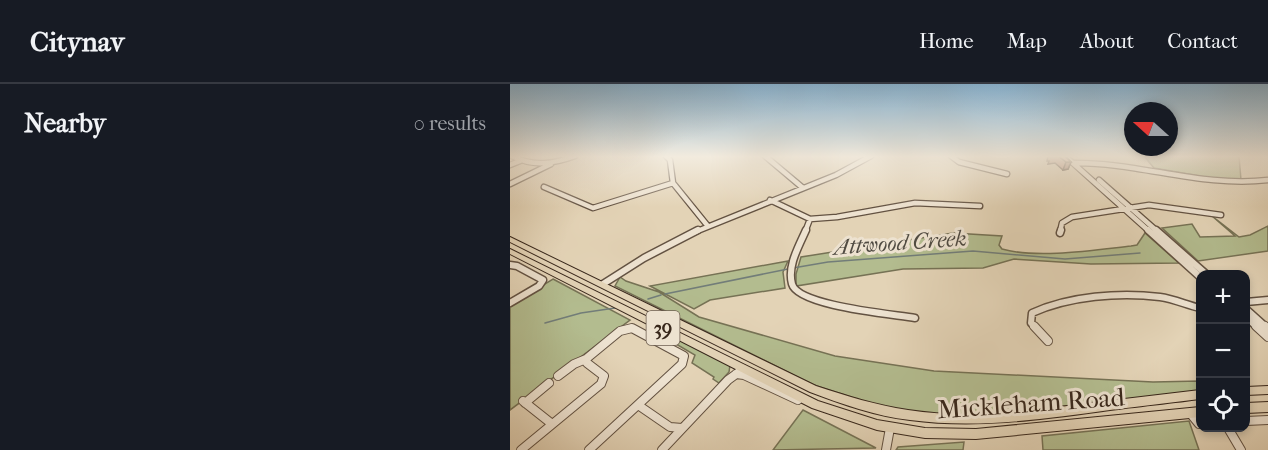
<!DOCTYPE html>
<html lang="en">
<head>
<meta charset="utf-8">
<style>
  body { margin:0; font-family:"IM FELL French Canon",serif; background:#20242c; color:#f1f3f6 }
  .controls { position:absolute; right:18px; bottom:18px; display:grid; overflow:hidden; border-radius:12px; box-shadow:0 3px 9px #0003 }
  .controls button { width:54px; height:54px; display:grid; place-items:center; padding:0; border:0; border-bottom:2px solid #363941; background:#171b24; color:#f1f3f6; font:30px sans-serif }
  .compass { position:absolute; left:614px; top:18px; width:54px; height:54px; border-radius:50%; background:#171b24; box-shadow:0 3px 9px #0003; rotate:291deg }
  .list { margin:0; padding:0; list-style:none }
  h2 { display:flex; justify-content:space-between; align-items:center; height:78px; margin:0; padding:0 24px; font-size:26px }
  h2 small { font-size:20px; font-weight:400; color:#9ea1a6 }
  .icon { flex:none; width:33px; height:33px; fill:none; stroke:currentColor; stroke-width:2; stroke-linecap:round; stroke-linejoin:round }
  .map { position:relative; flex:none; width:758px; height:366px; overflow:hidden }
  header { display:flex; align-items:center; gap:36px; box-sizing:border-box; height:84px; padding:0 30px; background:#171b24; border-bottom:2px solid #363941 }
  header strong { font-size:28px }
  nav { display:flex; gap:33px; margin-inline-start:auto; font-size:21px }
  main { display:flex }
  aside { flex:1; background:#171b24 }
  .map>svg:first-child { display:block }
  .green { fill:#b3bc8f; stroke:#767255; stroke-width:1.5 }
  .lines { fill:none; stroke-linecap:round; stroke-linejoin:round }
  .stream { stroke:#727d79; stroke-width:1.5 }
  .minor-far2-casing { stroke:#635242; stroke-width:7 }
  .minor-far1-casing { stroke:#635242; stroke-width:9 }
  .minor-casing { stroke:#635242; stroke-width:10 }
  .major-casing { stroke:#38271b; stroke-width:2 }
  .minor-far2 { stroke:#ede2d0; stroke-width:4.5 }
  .minor-far1 { stroke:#ede2d0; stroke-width:6 }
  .minor { stroke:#ede2d0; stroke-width:8 }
  .major { fill:#e3d3b6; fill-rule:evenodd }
  .wall { fill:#bb8779; stroke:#38271b; stroke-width:1.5 }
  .shaded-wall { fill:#996e63; stroke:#38271b; stroke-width:1.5 }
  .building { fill:#da9d8d; stroke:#38271b; stroke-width:1.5 }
  .labels { text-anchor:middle; stroke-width:6; stroke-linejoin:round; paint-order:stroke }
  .shield { fill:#ede2d0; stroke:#6e5f51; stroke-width:1.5 }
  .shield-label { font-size:20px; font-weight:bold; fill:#38271b }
  .water-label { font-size:22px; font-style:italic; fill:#504b42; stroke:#ede2d0 }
  .near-street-label { font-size:26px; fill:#38271b; stroke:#ede2d0 }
</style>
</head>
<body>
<header>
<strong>Citynav</strong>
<nav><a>Home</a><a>Map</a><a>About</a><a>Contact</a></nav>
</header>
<main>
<aside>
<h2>Nearby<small>0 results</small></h2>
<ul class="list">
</ul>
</aside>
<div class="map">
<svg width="758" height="366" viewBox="0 0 758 366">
  <rect width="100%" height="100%" fill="#e3d3b6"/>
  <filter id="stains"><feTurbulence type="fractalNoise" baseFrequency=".00333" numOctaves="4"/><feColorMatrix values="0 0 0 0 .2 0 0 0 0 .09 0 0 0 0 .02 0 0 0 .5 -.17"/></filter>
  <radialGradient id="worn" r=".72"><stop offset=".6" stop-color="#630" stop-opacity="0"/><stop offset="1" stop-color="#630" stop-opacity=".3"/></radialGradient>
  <!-- green -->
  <path class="green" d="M634 72H729L731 96 707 95 644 84Z
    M702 132 729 153 740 151 758 142V167L688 177 652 144 682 140 690 153 725 152Z
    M443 149 492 152 489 161 492 165C527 175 585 166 621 162L627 161 635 149 669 179 581 180 504 175 473 184 393 185 286 202V190L291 173Z
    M278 177 273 188 275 204 200 216 184 225 140 202Z
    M110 193 116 197 149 208 189 233 325 272 424 287 643 298 690 297V307L465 332 387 328 304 301 105 202Z
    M43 195 120 236 0 326V221Z
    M170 256 220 281 219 288 209 299 203 295 204 293 182 279 185 271 166 260Z
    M293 326 366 364 263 366Z
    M679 337 689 366H533L532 352Z
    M454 358 453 366H386L388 363Z"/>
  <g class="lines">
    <!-- stream -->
    <path class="stream" d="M283 184 318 178 463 167 555 175 630 169
      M155 210 278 185
      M138 215 151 211
      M35 239 71 229 105 224"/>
    <defs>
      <path id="minor-far2" d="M2 72C23 83 43 80 65 72
        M156 72 160 76 163 99 197 141
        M255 72 293 104
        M441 72 449 78 497 90
        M555 72 640 148
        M563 79C629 78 692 104 758 96
        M0 81 10 77
        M589 96 648 148
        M0 100 41 80
        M34 103 83 124 163 99
        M260 116 300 135 327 133 405 119 470 122
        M185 148 326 91 361 72
        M295 148 300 135
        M550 148 552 139 562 133 639 121 711 131"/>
      <path id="minor-far1" d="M296 146C289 162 277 182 282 200 288 222 382 230 405 234
        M638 146 690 193
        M646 146 696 190
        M550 149 551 146
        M0 181 7 182 33 196 29 202 0 219
        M93 200 134 174 188 146
        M736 218 758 216
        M736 225 757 244
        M736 233 748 244
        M526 244 521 239 522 229C559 212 610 208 650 213 664 215 677 221 690 224"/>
      <path id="minor" d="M524 242 538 257
        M746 242 758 253
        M755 242 758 245
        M226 290 234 291 288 316
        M48 292 64 280 76 275
        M13 317 42 340
        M15 319 39 299
        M128 321 160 343 172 344
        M680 329 689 340
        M736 337 758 336
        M718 344 731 366
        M11 366 91 300 94 292 77 279 76 275 110 247 122 244 174 272 172 280 79 366
        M152 366 218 296 233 285
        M376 366 380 344"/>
      <path id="major" d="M0 153 306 302C337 312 365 321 398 326 456 335 515 328 572 320 611 315 651 311 690 306V315C660 319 630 322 600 326 534 335 467 345 400 336 365 332 332 320 300 308L0 158Z
        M0 165 308 317 367 336 415 344 466 345 690 323V333L466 355 415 354 367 346 302 324 0 170Z
        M758 302V310L736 311V303Z
        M758 318V328L736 329V319Z"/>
    </defs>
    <!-- minor-far2 casing -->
    <use href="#minor-far2" class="minor-far2-casing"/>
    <!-- minor-far1 casing -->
    <use href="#minor-far1" class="minor-far1-casing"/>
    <!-- minor casing -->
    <use href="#minor" class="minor-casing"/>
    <!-- major casing -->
    <use href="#major" class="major-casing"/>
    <!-- minor-far2 -->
    <use href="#minor-far2" class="minor-far2"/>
    <!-- minor-far1 -->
    <use href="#minor-far1" class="minor-far1"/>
    <!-- minor -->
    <use href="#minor" class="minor"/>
    <!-- major -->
    <use href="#major" class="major"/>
  </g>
  <!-- wall -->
  <path class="wall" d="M538 72H555L561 78 558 85 553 86 545 79 538 80 539 77H537Z"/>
  <!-- shaded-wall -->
  <path class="shaded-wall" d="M556 78H561L558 85 553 86Z"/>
  <!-- building -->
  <path class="building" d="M540 72H555L561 78H556L548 72Z"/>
  <!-- sky -->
  <linearGradient id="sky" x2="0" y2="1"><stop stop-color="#88b5d5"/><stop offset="0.59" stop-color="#f2ebde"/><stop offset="1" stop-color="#f2ebde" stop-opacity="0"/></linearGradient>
  <rect width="758" height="123" fill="url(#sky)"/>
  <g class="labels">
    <!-- shield labels -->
    <rect class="shield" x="136.5" y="227" width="33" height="34" rx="4.5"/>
    <g class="shield-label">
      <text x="153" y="251">39</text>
    </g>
    <!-- water labels -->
    <g class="water-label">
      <text transform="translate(390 158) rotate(-4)" y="8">Attwood Creek</text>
    </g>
    <!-- near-street labels -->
    <g class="near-street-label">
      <text transform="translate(521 319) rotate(-4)" y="9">Mickleham Road</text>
    </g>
  </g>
  <rect width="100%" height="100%" filter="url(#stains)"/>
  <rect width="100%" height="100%" fill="url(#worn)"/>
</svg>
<div class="controls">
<button>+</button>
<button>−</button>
<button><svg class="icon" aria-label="locate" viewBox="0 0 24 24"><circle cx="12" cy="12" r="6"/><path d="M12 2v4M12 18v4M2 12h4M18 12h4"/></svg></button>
</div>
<svg class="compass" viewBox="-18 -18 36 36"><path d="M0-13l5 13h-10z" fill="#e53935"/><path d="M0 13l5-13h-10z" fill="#9ea1a6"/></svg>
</div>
</main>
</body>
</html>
